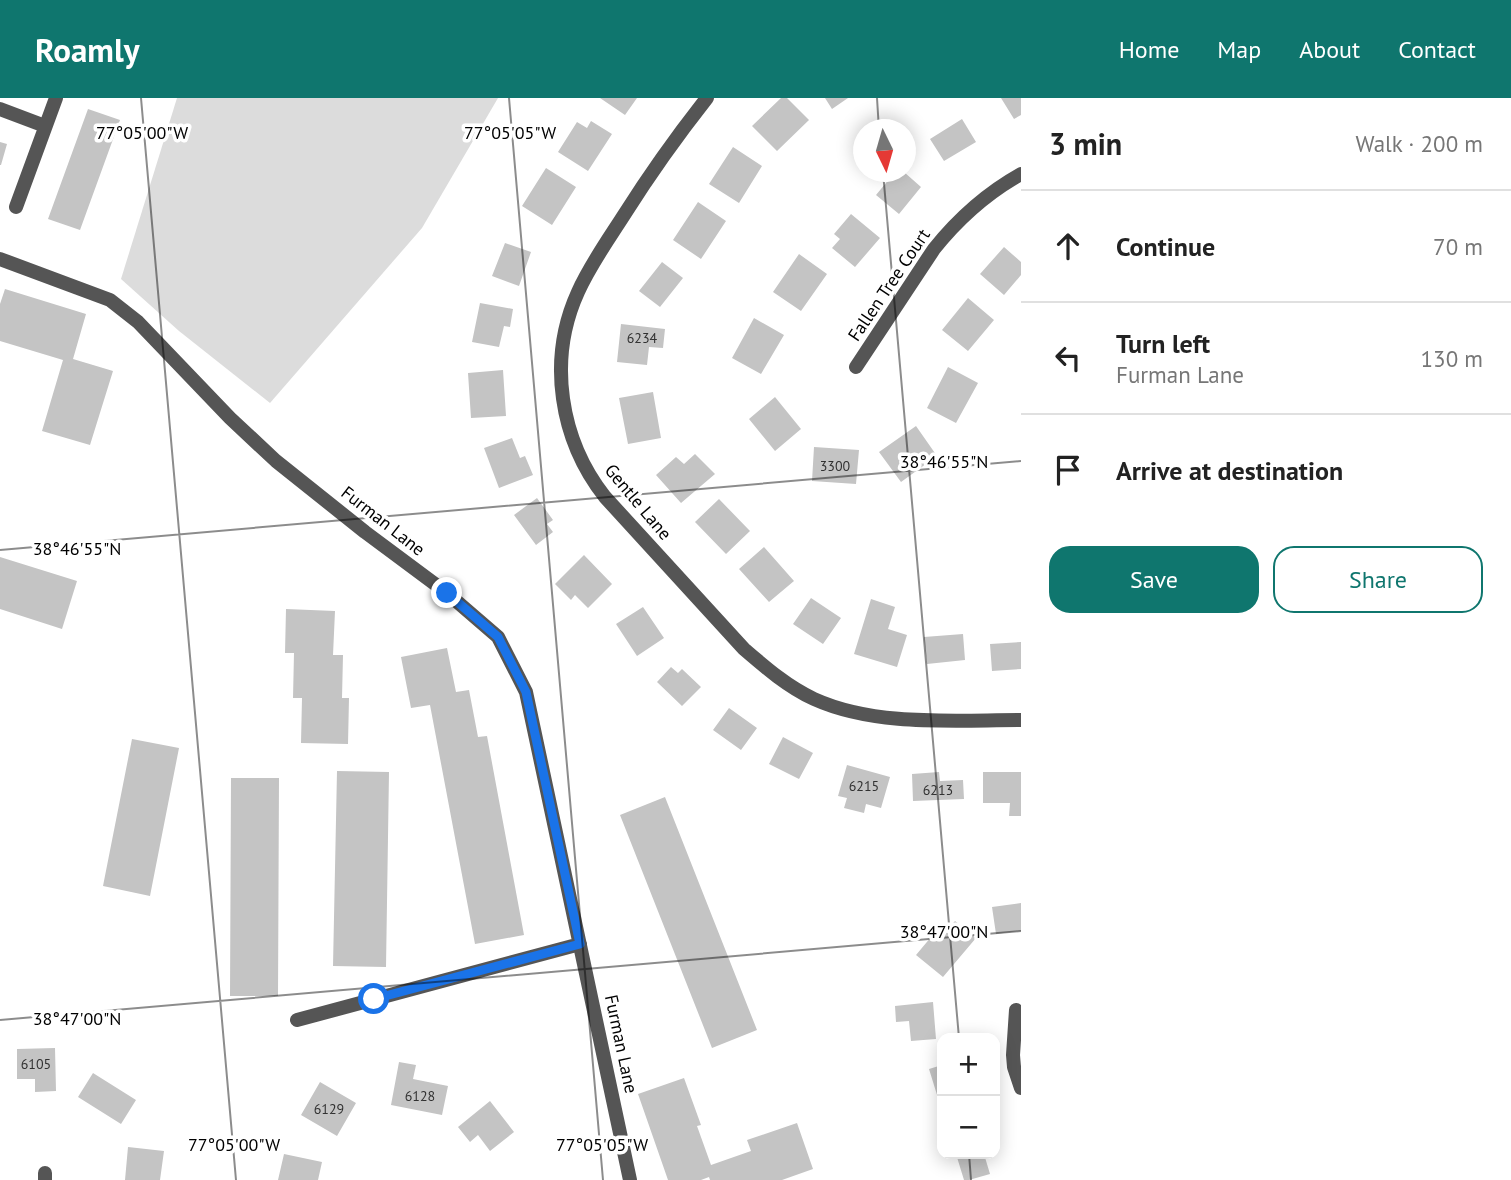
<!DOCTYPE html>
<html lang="en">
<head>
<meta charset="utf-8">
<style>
  body { margin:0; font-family:"PT Sans",sans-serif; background:#f6f6f6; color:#222 }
  .controls { position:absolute; right:21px; bottom:21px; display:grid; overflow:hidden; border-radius:14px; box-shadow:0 4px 18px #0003 }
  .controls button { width:63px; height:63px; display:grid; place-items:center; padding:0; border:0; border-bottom:2px solid #e0e0e0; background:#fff; color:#222; font:35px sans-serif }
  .compass { position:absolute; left:853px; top:21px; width:63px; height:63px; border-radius:50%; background:#fff; box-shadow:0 4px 18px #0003; rotate:175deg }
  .stop { position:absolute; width:21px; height:21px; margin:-16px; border:5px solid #1a73e8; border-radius:50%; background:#fff }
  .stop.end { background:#1a73e8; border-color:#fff; box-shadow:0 2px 7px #0008 }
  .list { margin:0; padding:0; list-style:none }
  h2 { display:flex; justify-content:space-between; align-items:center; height:91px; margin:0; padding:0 28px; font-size:30px }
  h2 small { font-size:23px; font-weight:400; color:#767676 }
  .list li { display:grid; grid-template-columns:46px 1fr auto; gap:21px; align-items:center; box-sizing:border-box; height:112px; padding:0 28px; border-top:2px solid #e0e0e0 }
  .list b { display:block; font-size:26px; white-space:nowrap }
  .list p { margin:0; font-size:23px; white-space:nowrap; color:#767676 }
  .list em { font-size:23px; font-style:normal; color:#767676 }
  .actions { display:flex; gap:14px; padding:21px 28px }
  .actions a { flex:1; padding:16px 0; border:2px solid #0f766e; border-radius:21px; text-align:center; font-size:24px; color:#0f766e }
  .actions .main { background:#0f766e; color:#fff }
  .icon { flex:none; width:38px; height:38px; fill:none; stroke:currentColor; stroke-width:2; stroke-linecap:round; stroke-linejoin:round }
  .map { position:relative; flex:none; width:1021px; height:1082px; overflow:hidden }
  header { display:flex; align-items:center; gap:42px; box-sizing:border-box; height:98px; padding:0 35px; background:#0f766e; color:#fff }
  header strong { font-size:33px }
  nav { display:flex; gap:38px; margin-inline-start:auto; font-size:24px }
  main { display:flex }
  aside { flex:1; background:#fff }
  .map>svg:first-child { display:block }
  .green { fill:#dcdcdc }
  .building { fill:#c4c4c4 }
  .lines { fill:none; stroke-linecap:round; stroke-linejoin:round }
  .minor { stroke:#555; stroke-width:14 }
  .route { stroke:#1a73e8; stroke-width:9 }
  .ticks { fill:none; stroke:#000; stroke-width:2; stroke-opacity:0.45 }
  .labels { text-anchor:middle; stroke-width:7; stroke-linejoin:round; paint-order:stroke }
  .number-label { font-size:14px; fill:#313131 }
  .street-label { font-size:18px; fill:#000; stroke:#fff }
  .ticks-label { font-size:18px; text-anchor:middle; fill:#000; stroke:#fff; stroke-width:7; stroke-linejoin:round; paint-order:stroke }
</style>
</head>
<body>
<header>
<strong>Roamly</strong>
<nav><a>Home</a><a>Map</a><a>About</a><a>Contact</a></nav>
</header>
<main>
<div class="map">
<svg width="1021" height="1082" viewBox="0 0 1021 1082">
  <rect width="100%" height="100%" fill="#fff"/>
  <!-- green -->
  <path class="green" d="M177 0H498L422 130 270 305 179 233 121 181Z"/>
  <!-- building -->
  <path class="building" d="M600 0H637L625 17Z
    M781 0H787L809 22 777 53 752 28Z
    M825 0H848L832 11Z
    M1001 0H1021V17L1014 21Z
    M88 11 120 22 80 132 48 121Z
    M962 21 976 44 944 63 930 41Z
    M591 23 612 36 588 73 558 54 577 24 587 30Z
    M0 44 7 46 1 67H0Z
    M733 49 762 68 739 105 709 86Z
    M546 70 576 89 552 127 522 108Z
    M895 74H904L921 89 899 116 876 97Z
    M698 104 726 123 701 161 673 142Z
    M851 116 880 140 855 169 832 150 840 141 834 136Z
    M505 145 531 154 519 188 492 178Z
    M1004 149 1021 164V177L1004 197 980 176Z
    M799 156 827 176 801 213 773 194Z
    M662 164 683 180 660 209 639 193Z
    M5 191 86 216 73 261 113 273 90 347 42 333 63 262 0 243V206Z
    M968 200 994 222 968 253 942 232Z
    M480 205 513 211 510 229 504 228 499 249 472 244Z
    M754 220 784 237 761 276 732 260Z
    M621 226 665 231 663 250 649 249 647 267 617 264Z
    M948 269 978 285 956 325 927 310Z
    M503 272 506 318 471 320 468 275Z
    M653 294 661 340 628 346 619 300Z
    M775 299 801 331 775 353 749 321Z
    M916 328 937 358 901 384 879 354Z
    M512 340 520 360 525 358 533 377 499 390 484 350Z
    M814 349 859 352 856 386 812 383Z
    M695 356 715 376 681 405 656 377 676 359 684 366Z
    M537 400 553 422 547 426 553 434 536 447 514 417Z
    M719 401 750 433 726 456 695 424Z
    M764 449 794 483 769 504 739 471Z
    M584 457 612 486 588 510 575 497 571 502 555 486Z
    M0 459 77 483 62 531 0 511Z
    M811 500 841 520 823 546 793 526Z
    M871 501 895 509 888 531 907 537 897 569 854 556Z
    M643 509 664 540 637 558 616 526Z
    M286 511 335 513 333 557H343L342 600H349L348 646 301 645 302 600H293L294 555H285Z
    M963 536 965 562 927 566 924 539Z
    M1021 544V571L992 573 990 546Z
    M447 550 456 594 469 592 478 639 487 638 524 837 475 846 430 607 411 610 401 559Z
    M671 569 678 575 682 571 701 589 682 608 657 584Z
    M729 610 757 630 741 652 713 632Z
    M783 639 813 655 799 681 769 666Z
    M132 641 179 650 150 798 103 788Z
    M847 667 890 679 881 710 866 706 864 715 844 710 847 700 838 698Z
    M337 673 389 674 386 869 333 868Z
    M939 674 940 683 963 682 964 701 913 703 912 676Z
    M983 674H1021V718H1009L1010 705H983Z
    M231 680H279L278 898H230Z
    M665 699 757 932 712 950 620 717Z
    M1021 805V833L996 836 992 809Z
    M955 823 976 840 943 879 916 857 942 826 948 831Z
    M933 904 936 941 911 943 909 923 896 924 895 908Z
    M55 950 56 993 35 994V981H17V951Z
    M399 964 416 967 413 981 448 988 442 1017 391 1007Z
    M942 967V1013L929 971Z
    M93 975 136 1002 121 1026 78 999Z
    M684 980 701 1027 697 1028 711 1067 751 1053 747 1042 797 1025 813 1071 782 1082H710L709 1079 701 1082H668L638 996Z
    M320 984 356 1005 337 1038 301 1017Z
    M490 1003 514 1034 490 1053 478 1037 470 1044 458 1029Z
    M128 1049 164 1053 160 1082H125Z
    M284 1056 322 1064 318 1082H278Z
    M956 1056H984L990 1076 969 1082H964Z"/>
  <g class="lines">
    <!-- minor -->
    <path class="minor" d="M707 0C677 38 650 76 624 117 608 142 590 167 578 194 547 262 560 342 605 399L744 551C766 570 788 589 814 601 876 629 954 622 1021 622
      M0 11 45 28
      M16 109 56 0
      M0 161 110 202 138 224 230 320 276 363 365 434 447 495 498 539 526 594 630 1082
      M856 269 934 151C958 121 987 95 1021 76
      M1016 912 1013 957 1014 969 1021 990
      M297 922 580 846
      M45 1082V1075"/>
  </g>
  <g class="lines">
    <!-- route -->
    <path class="route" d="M374 901 580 846 526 594 498 539 447 495"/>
  </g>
  <!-- ticks -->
  <path class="ticks" d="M141 0 236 1082M509 0 603 1082M877 0 879 32M883 74 959 940M0 452 1021 363M0 922 1021 833M969 1056 971 1082"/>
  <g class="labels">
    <!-- number labels -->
    <g class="number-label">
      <text x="642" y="245">6234</text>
      <text x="835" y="373">3300</text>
      <text x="864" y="693">6215</text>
      <text x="938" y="697">6213</text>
      <text x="36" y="971">6105</text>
      <text x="420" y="1003">6128</text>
      <text x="329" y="1016">6129</text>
    </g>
    <!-- street labels -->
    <g class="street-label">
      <text transform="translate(889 187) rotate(-56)" y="6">Fallen Tree Court</text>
      <text transform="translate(638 404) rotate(50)" y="6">Gentle Lane</text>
      <text transform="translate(383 423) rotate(38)" y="6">Furman Lane</text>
      <text transform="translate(621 946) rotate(78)" y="6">Furman Lane</text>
    </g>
  </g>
  <g class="ticks-label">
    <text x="142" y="41">77°05'00"W</text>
    <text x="510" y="41">77°05'05"W</text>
    <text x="944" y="370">38°46'55"N</text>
    <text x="77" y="457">38°46'55"N</text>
    <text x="944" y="840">38°47'00"N</text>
    <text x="77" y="927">38°47'00"N</text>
    <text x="234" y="1053">77°05'00"W</text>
    <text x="602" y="1053">77°05'05"W</text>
  </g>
</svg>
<div class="controls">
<button>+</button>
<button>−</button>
</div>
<svg class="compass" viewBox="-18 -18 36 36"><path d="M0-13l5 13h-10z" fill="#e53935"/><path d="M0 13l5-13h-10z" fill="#767676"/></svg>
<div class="stop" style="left:374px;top:901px"></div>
<div class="stop end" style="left:447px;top:495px"></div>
</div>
<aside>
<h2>3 min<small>Walk · 200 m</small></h2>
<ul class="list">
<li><svg class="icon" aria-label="ahead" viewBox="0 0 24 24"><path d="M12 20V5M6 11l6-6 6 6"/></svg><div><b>Continue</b></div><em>70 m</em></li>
<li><svg class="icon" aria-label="left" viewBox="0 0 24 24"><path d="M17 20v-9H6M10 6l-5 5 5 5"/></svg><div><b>Turn left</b><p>Furman Lane</p></div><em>130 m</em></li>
<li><svg class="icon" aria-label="arrive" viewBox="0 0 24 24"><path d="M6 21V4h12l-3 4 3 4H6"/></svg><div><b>Arrive at destination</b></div></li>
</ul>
<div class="actions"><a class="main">Save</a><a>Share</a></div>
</aside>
</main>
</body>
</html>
